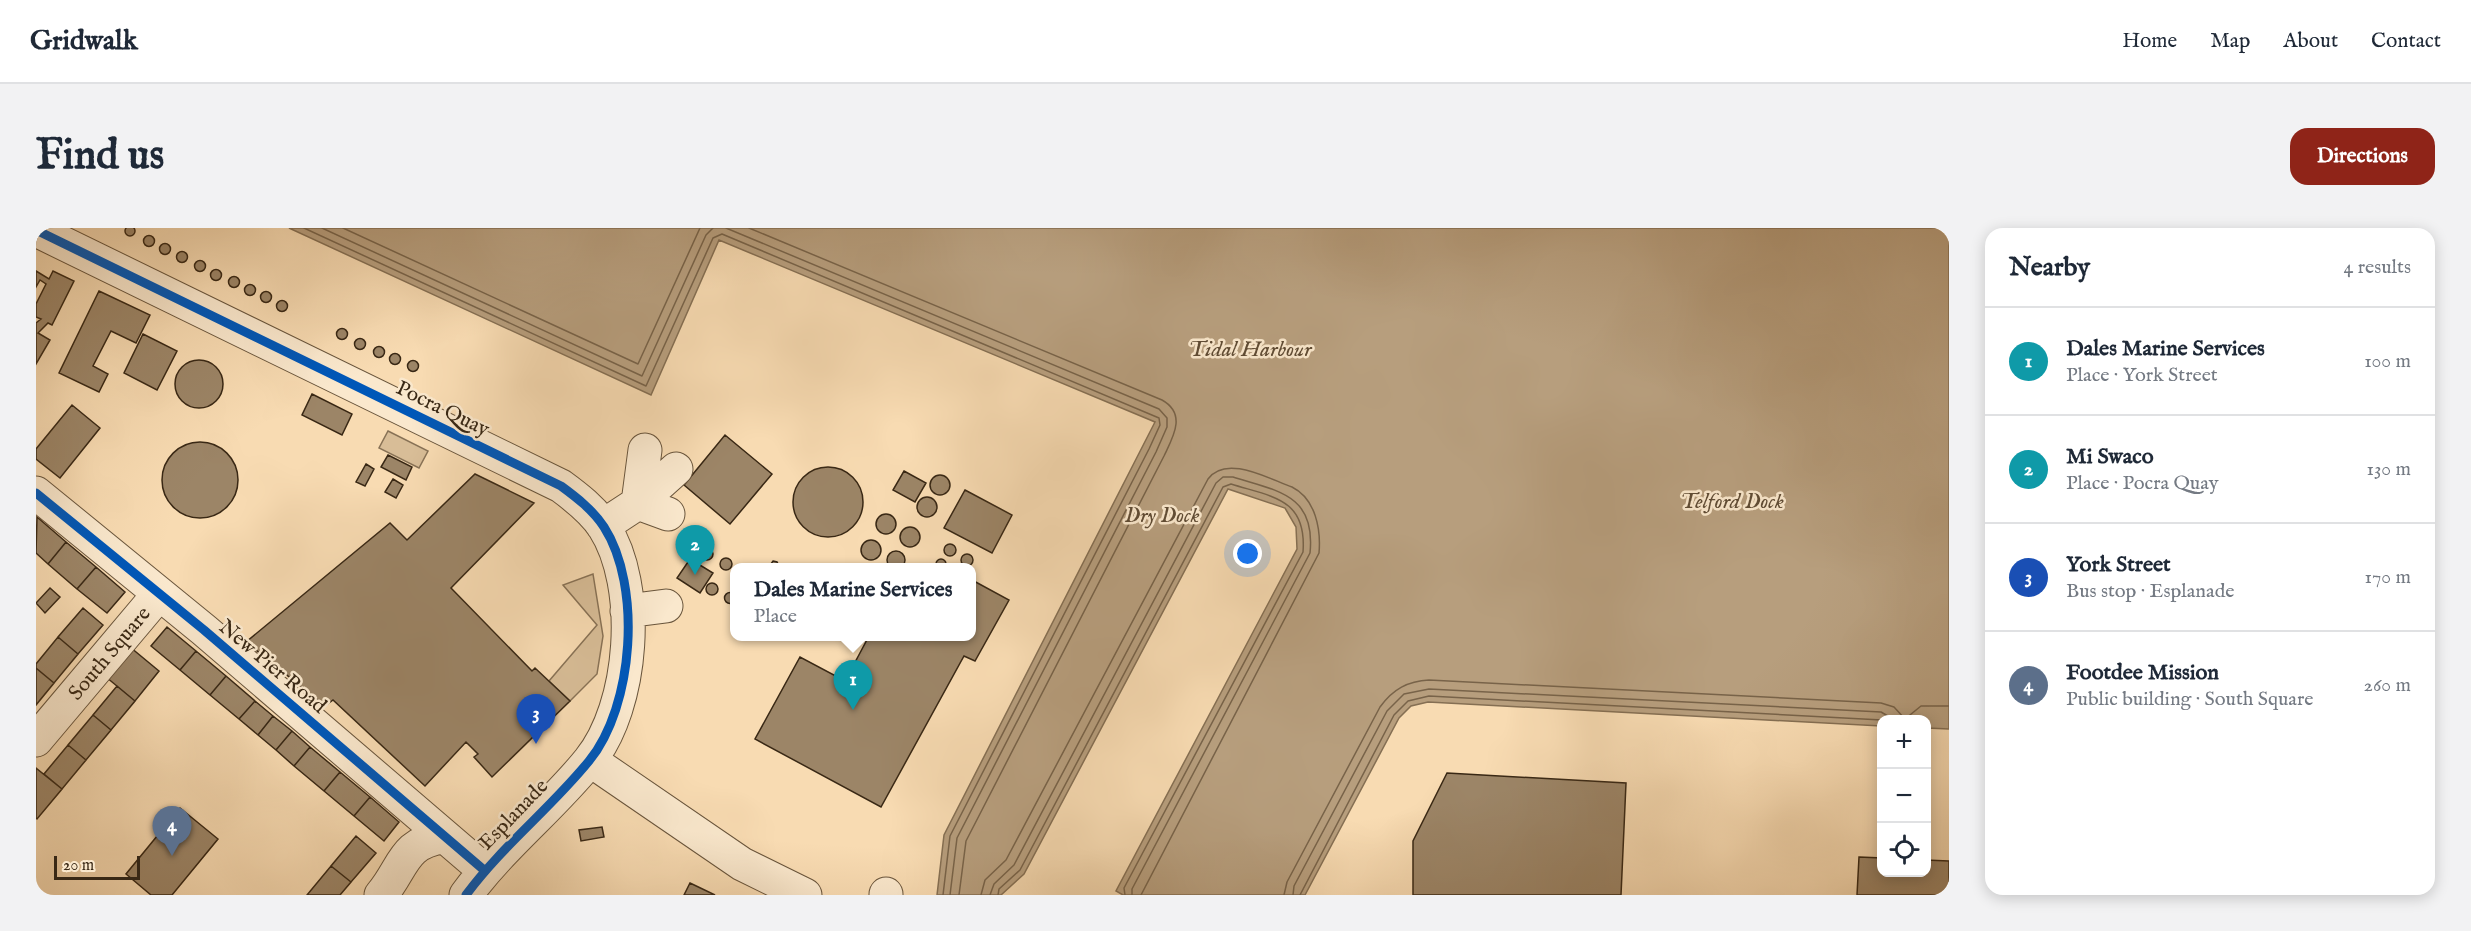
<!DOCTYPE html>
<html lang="en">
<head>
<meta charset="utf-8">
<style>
  body { margin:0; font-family:"IM FELL English",serif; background:#f2f2f3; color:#1f2937 }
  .controls { position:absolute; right:18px; bottom:18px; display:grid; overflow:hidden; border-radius:12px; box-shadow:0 3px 15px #0003 }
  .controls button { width:54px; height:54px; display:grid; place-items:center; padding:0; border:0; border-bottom:2px solid #e0e1e3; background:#fff; color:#1f2937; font:30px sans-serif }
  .scale { position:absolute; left:18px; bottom:15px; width:86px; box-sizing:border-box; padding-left:6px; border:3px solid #392815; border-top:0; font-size:16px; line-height:21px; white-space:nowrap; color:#392815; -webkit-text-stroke:4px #fae8cd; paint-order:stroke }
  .you { position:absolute; left:1212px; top:326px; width:21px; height:21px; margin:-15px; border:4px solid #fff; border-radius:50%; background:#1a73e8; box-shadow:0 0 0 9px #1a73e833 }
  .badge { display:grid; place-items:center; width:39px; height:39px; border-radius:50%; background:#8f2418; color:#fff; font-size:20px; font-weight:700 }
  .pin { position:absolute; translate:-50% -50px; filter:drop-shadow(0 2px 3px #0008) }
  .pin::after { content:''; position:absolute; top:32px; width:21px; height:18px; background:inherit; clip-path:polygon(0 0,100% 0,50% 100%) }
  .popup { position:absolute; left:694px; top:335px; width:246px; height:78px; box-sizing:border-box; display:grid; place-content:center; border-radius:12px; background:#fff; filter:drop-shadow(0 2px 4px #0005); font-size:20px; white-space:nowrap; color:#747a83 }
  .popup b { font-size:22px; color:#1f2937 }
  .popup::after { content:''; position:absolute; left:50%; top:100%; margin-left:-12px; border:12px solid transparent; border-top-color:#fff }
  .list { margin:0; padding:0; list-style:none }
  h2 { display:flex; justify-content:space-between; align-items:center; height:78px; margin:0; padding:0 24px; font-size:26px }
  h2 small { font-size:20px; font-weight:400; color:#747a83 }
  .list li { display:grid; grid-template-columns:39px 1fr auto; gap:18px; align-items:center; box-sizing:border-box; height:108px; padding:0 24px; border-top:2px solid #e0e1e3 }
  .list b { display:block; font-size:22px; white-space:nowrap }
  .list p { margin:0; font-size:20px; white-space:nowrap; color:#747a83 }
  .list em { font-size:20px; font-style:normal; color:#747a83 }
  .icon { flex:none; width:33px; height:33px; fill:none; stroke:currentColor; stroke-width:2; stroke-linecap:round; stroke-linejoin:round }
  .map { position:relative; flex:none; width:1913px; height:667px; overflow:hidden; border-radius:18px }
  header { display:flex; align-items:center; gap:36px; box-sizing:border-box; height:84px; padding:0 30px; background:#fff; border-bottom:2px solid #e0e1e3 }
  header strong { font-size:28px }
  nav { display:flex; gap:33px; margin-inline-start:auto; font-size:21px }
  .intro { display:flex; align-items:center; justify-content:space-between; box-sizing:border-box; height:144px; padding:0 36px }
  h1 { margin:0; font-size:42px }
  .button { padding:15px 27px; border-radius:18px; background:#8f2418; color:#fff; font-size:21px; font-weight:700 }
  main { display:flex; gap:36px; padding:0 36px }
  aside { flex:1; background:#fff; border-radius:18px; box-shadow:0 3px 15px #0003 }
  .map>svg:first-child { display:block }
  .green { fill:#d8bd97; stroke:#887256; stroke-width:1.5 }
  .water { fill:#b79e7d; stroke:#856f53; stroke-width:1.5 }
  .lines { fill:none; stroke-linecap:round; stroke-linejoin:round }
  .shore { stroke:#786349; stroke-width:1.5 }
  .building { fill:#9c8567; stroke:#392815; stroke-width:1.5 }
  .minor-casing { stroke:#69553c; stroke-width:35 }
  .minor { stroke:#fae8cd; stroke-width:33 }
  .cycleway-casing { stroke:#fae8cd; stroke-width:13 }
  .cycleway { stroke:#0057b8; stroke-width:9 }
  .labels { text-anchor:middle; stroke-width:5; stroke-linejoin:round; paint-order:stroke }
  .street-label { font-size:21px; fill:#392815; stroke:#fae8cd }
  .water-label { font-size:22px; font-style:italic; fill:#5f4b34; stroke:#fae8cd }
</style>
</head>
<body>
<header>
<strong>Gridwalk</strong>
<nav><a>Home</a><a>Map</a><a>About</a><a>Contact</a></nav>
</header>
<div class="intro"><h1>Find us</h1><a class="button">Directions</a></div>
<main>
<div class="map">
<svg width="1913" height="667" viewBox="0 0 1913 667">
  <rect width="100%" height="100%" fill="#f8dbb2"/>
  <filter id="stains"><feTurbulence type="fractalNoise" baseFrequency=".00333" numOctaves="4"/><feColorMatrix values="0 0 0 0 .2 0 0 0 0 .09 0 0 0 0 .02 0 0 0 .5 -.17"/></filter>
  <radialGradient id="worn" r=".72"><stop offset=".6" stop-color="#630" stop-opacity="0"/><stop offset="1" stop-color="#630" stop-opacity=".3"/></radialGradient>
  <!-- green -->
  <path class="green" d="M352 203 392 223 383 240 343 220Z
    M557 346 567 408 561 446 534 473 513 453 561 397 527 357Z"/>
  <!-- water -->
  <path class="water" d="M253 0H1913V501L1891 500 1890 491H1846L1845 498 1392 474 1375 478 1363 490 1269 667H1087L1080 663 1261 321 1260 299 1249 280 1192 261 988 646 965 667H901L908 607 1119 194 683 12 615 167Z"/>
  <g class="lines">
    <!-- shore -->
    <path class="shore" d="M268 0 610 158 677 10 686 6 1123 190 1124 197 1113 221 914 608 907 667
      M286 0 606 148 670 7 677 0
      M307 0 602 136 664 0
      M690 0 1123 181 1131 190V199L1120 224 921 610 914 667
      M713 0 1126 172C1151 186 1137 209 1128 228L930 613 923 667
      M945 667 949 652 970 632 1172 251C1190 226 1233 251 1256 259 1280 271 1285 302 1283 325L1105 667
      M954 667 958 656 978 637 1180 255 1187 249H1197C1241 263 1280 266 1274 325L1096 661V667
      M962 667 963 661 984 642 1187 259 1195 256C1236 269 1271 270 1267 324L1088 660 1089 667
      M1248 667 1251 654 1344 479C1357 461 1372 453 1393 452L1845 475 1858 479 1869 491 1885 478H1913
      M1257 667 1258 658 1351 483 1368 466 1393 461 1845 484 1857 491
      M1264 667 1358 487 1372 473 1393 468 1846 492"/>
  </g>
  <!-- building -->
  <path class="building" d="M89 3a5 5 0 1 1 10 0a5 5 0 1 1-10 0Z
    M107.5 13a5.5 5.5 0 1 1 11 0a5.5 5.5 0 1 1-11 0Z
    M123.5 21a5.5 5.5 0 1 1 11 0a5.5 5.5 0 1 1-11 0Z
    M140.5 29a5.5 5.5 0 1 1 11 0a5.5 5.5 0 1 1-11 0Z
    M158.5 38a5.5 5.5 0 1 1 11 0a5.5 5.5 0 1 1-11 0Z
    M174.5 47a5.5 5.5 0 1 1 11 0a5.5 5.5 0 1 1-11 0Z
    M0 43 13 51 17 43 38 53 16 97 12 95 2 105 14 112 0 136V95L5 91 0 89V76L10 56 4 52 0 59Z
    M192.5 54a5.5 5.5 0 1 1 11 0a5.5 5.5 0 1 1-11 0Z
    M208.5 62a5.5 5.5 0 1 1 11 0a5.5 5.5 0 1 1-11 0Z
    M63 63 114 87 100 115 75 103 57 138 72 146 63 164 23 145Z
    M224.5 69a5.5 5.5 0 1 1 11 0a5.5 5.5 0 1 1-11 0Z
    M240.5 78a5.5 5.5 0 1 1 11 0a5.5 5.5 0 1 1-11 0Z
    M300.5 106a5.5 5.5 0 1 1 11 0a5.5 5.5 0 1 1-11 0Z
    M107 106 141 123 121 162 88 145Z
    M318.5 116a5.5 5.5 0 1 1 11 0a5.5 5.5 0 1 1-11 0Z
    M337.5 124a5.5 5.5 0 1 1 11 0a5.5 5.5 0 1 1-11 0Z
    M353.5 131a5.5 5.5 0 1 1 11 0a5.5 5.5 0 1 1-11 0Z
    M139 156a24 24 0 1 1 48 0a24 24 0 1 1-48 0Z
    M371.5 138a5.5 5.5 0 1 1 11 0a5.5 5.5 0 1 1-11 0Z
    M276 166 316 186 306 207 266 187Z
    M36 177 64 200 24 250 0 231V221Z
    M689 207 736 246 694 296 648 257Z
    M126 252a38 38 0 1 1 76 0a38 38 0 1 1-76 0Z
    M352 227 376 239 370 252 345 239Z
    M330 236 338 241 329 258 320 254Z
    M757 274a35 35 0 1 1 70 0a35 35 0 1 1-70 0Z
    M868 243 890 255 879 274 857 262Z
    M439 246 498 275 415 360 496 443 499 440 534 473 456 549 438 529 442 526 430 514 389 558 297 472 289 478 210 414 354 295 371 312Z
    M894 257a10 10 0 1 1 20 0a10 10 0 1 1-20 0Z
    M357 251 367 257 360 270 349 264Z
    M929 262 976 287 956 325 908 300Z
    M881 279a10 10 0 1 1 20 0a10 10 0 1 1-20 0Z
    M840 296a10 10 0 1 1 20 0a10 10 0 1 1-20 0Z
    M1 289 30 314 12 336 0 325Z
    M864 309a10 10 0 1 1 20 0a10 10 0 1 1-20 0Z
    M825 322a10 10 0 1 1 20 0a10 10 0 1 1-20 0Z
    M30 314 60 339 41 361 12 336Z
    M908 322a6 6 0 1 1 12 0a6 6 0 1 1-12 0Z
    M665 326a6 6 0 1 1 12 0a6 6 0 1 1-12 0Z
    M851 332a9 9 0 1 1 18 0a9 9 0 1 1-18 0Z
    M925 332a6 6 0 1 1 12 0a6 6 0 1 1-12 0Z
    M684 336a6 6 0 1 1 12 0a6 6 0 1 1-12 0Z
    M900 336a5 5 0 1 1 10 0a5 5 0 1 1-10 0Z
    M654 331 677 345 664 365 641 350Z
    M737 333 741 334 744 340H732Z
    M60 339 89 364 71 385 41 361Z
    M936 352 973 372 939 433 928 428 845 579 719 511 764 429 809 453 833 408H936Z
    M670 361a6 6 0 1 1 12 0a6 6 0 1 1-12 0Z
    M14 360 24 369 9 385 0 375Z
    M688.5 370a5.5 5.5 0 1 1 11 0a5.5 5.5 0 1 1-11 0Z
    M47 380 67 397 42 426 22 409Z
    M131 399 160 423 144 442 115 418Z
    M22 409 42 426 18 455 0 440V436Z
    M94 419 123 443 99 473 70 449Z
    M160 423 190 448 174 467 144 442Z
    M0 440 18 455 0 477Z
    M190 448 219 473 203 491 174 467Z
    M81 458 99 473 75 502 57 487Z
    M219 473 237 488 222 507 203 491Z
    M57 487 75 502 50 532 32 517Z
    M237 488 256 503 240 522 222 507Z
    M256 503 274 519 258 538 240 522Z
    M32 517 50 532 26 561 8 546Z
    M274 519 304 544 288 563 258 538Z
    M0 540 26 561 1 591 0 590Z
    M304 544 334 569 318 588 288 563Z
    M1411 545 1590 555 1585 667H1377V613Z
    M334 569 363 594 348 613 318 588Z
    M144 580 182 611 136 667H115L90 646Z
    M566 599 568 609 545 613 543 602Z
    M320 608 340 625 315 654 295 638Z
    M1823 629 1846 630V644H1890V632L1913 633V667H1821Z
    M295 638 315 654 304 667H271Z
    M654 655 679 667H648Z"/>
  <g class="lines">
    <defs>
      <path id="minor" d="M0 2 525 258C540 269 557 282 568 299 606 358 598 478 553 533 515 580 466 618 430 667
        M609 222 602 275 632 286
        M0 265 168 402 448 642
        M567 298 602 275 640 241
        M591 383 630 378
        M0 512 123 366
        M554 532 706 636 769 667
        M345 667C368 640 366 615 407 609
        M850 667V666"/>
    </defs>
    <!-- minor casing -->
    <use href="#minor" class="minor-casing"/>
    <!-- minor -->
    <use href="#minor" class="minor"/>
    <defs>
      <path id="cycleway" d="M0 2 525 258C540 269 557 282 568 299 606 358 598 478 553 533 515 580 466 618 430 667
        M0 265 168 402 448 642"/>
    </defs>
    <!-- cycleway casing -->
    <use href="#cycleway" class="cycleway-casing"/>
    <!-- cycleway -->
    <use href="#cycleway" class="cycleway"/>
  </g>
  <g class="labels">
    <!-- street labels -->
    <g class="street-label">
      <text transform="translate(407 180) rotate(26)" y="7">Pocra Quay</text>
      <text transform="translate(73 425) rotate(-50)" y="7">South Square</text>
      <text transform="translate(237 438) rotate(40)" y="7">New Pier Road</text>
      <text transform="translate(477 586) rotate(-46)" y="7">Esplanade</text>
    </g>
    <!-- water labels -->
    <g class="water-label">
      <text x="1214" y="128">Tidal Harbour</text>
      <text x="1696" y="280">Telford Dock</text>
      <text x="1126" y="294">Dry Dock</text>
    </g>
  </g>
  <rect width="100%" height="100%" filter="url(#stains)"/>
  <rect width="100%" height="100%" fill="url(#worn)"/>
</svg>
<div class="controls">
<button>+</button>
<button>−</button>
<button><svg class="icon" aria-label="locate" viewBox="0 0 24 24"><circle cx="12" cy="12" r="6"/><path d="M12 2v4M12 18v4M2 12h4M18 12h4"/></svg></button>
</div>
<div class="scale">20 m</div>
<div class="you"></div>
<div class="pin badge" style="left:817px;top:482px;background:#0f9aa8">1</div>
<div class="popup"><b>Dales Marine Services</b>Place</div>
<div class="pin badge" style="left:659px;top:347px;background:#0f9aa8">2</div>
<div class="pin badge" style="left:500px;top:516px;background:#1a4fb4">3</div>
<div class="pin badge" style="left:136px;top:628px;background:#5c6f8a">4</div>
</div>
<aside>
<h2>Nearby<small>4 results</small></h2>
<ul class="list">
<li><span class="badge" style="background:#0f9aa8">1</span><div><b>Dales Marine Services</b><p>Place · York Street</p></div><em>100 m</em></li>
<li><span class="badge" style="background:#0f9aa8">2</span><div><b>Mi Swaco</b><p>Place · Pocra Quay</p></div><em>130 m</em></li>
<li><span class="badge" style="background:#1a4fb4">3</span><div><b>York Street</b><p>Bus stop · Esplanade</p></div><em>170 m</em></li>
<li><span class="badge" style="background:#5c6f8a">4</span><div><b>Footdee Mission</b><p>Public building · South Square</p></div><em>260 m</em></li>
</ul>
</aside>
</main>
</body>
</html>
